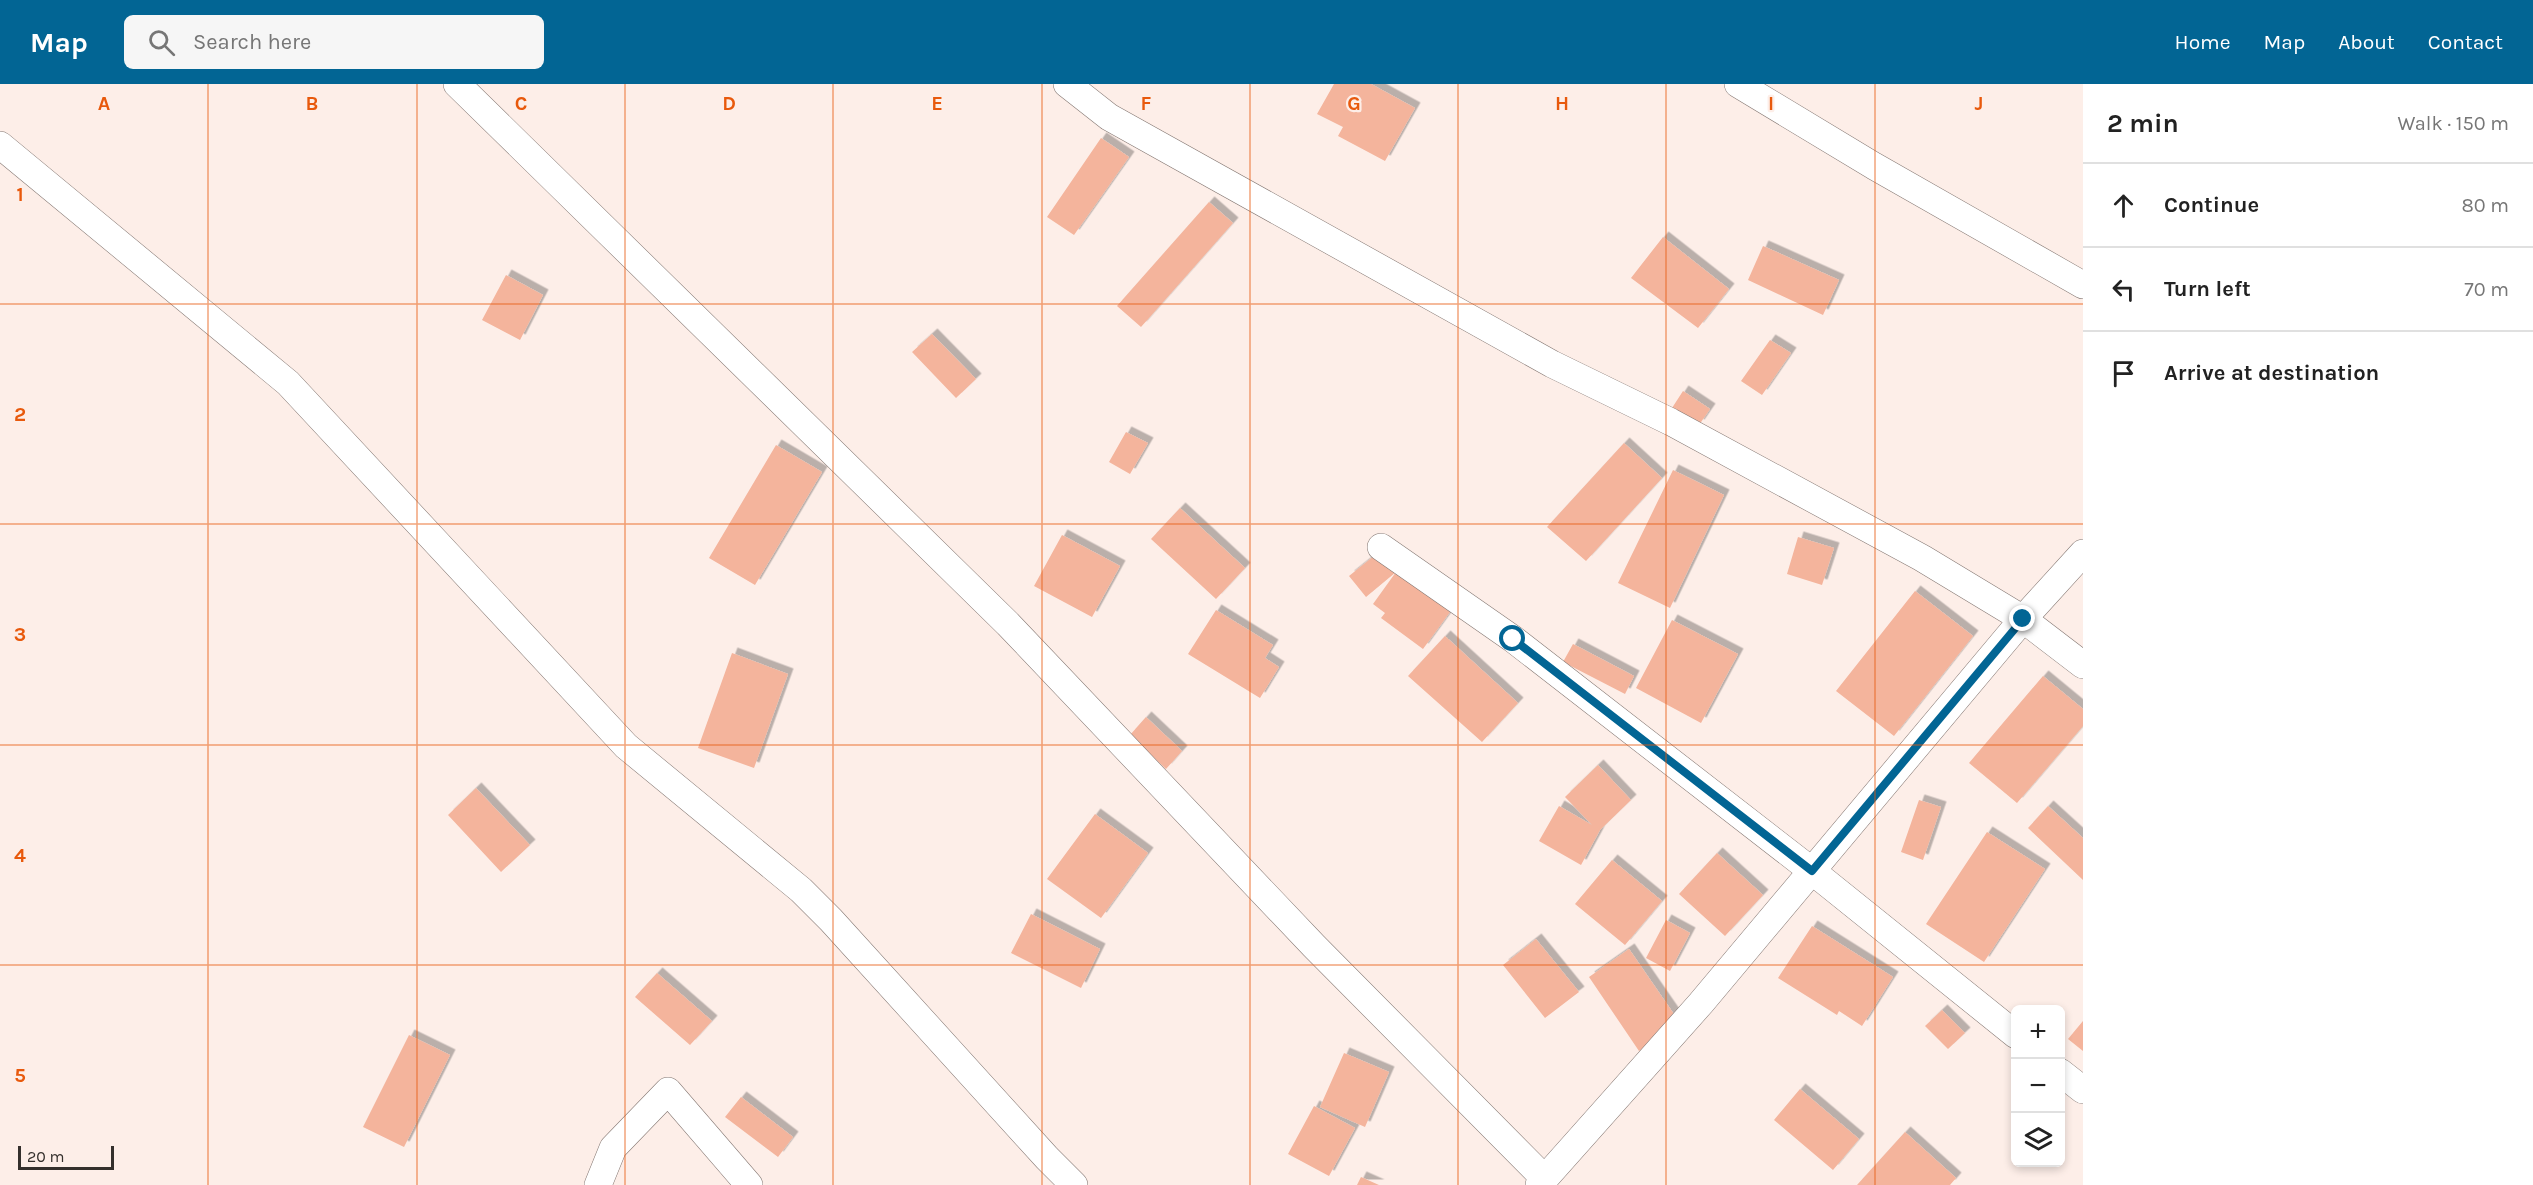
<!DOCTYPE html>
<html lang="en">
<head>
<meta charset="utf-8">
<style>
  body { margin:0; font-family:Karla,sans-serif; background:#f6f6f6; color:#222 }
  .controls { position:absolute; right:18px; bottom:18px; display:grid; overflow:hidden; border-radius:9px; box-shadow:0 3px 9px #0003 }
  .controls button { width:54px; height:54px; display:grid; place-items:center; padding:0; border:0; border-bottom:2px solid #e0e0e0; background:#fff; color:#222; font:30px sans-serif }
  .scale { position:absolute; left:18px; bottom:15px; width:96px; box-sizing:border-box; padding-left:6px; border:3px solid #342f2c; border-top:0; font-size:16px; line-height:21px; white-space:nowrap; color:#342f2c; -webkit-text-stroke:4px #fdeee8; paint-order:stroke }
  .stop { position:absolute; width:18px; height:18px; margin:-14px; border:4px solid #026594; border-radius:50%; background:#fff }
  .stop.end { background:#026594; border-color:#fff; box-shadow:0 2px 6px #0008 }
  .list { margin:0; padding:0; list-style:none }
  h2 { display:flex; justify-content:space-between; align-items:center; height:78px; margin:0; padding:0 24px; font-size:26px }
  h2 small { font-size:20px; font-weight:400; color:#767676 }
  .list li { display:grid; grid-template-columns:39px 1fr auto; gap:18px; align-items:center; box-sizing:border-box; height:84px; padding:0 24px; border-top:2px solid #e0e0e0 }
  .list b { display:block; font-size:22px; white-space:nowrap }
  .list em { font-size:20px; font-style:normal; color:#767676 }
  .icon { flex:none; width:33px; height:33px; fill:none; stroke:currentColor; stroke-width:2; stroke-linecap:round; stroke-linejoin:round }
  .map { position:relative; flex:none; width:2083px; height:1101px; overflow:hidden }
  header { display:flex; align-items:center; gap:36px; box-sizing:border-box; height:84px; padding:0 30px; background:#026594; color:#fff }
  header strong { font-size:28px }
  nav { display:flex; gap:33px; margin-inline-start:auto; font-size:21px }
  .search { width:420px; height:54px; background:#f6f6f6; display:flex; align-items:center; gap:15px; box-sizing:border-box; padding:0 21px; border-radius:9px; color:#767676; font-size:22px }
  main { display:flex }
  aside { flex:1; background:#fff }
  .map>svg:first-child { display:block }
  .building { fill:#f4b49c; filter:url(#shadow) }
  .lines { fill:none; stroke-linecap:round; stroke-linejoin:round }
  .street-casing { stroke:#847772; stroke-width:28 }
  .street { stroke:#fff; stroke-width:27 }
  .route { stroke:#026594; stroke-width:8 }
  .grid { fill:none; stroke:#e8590c; stroke-width:1.5; stroke-opacity:0.55 }
  .grid-label { font-size:20px; text-anchor:middle; font-weight:bold; fill:#e8590c; stroke:#fdeee8; stroke-width:4.5; stroke-linejoin:round; paint-order:stroke }
</style>
</head>
<body>
<header>
<strong>Map</strong>
<div class="search"><svg class="icon" aria-label="search" viewBox="0 0 24 24"><circle cx="10" cy="10" r="6"/><path d="M15 15l6 6"/></svg>Search here</div>
<nav><a>Home</a><a>Map</a><a>About</a><a>Contact</a></nav>
</header>
<main>
<div class="map">
<svg width="2083" height="1101" viewBox="0 0 2083 1101">
  <defs>
    <filter id="shadow"><feDropShadow dx="5.5" dy="-5.5" stdDeviation="0" flood-color="#0004"/></filter>
  </defs>
  <rect width="100%" height="100%" fill="#fdeee8"/>
  <!-- building -->
  <path class="building" d="M1334 0H1371L1415 24 1385 77 1338 52 1343 43 1317 30Z
    M1101 54 1129 73 1074 151 1047 133Z
    M1209 118 1233 139 1141 243 1117 222Z
    M1663 153 1729 205 1698 244 1631 194Z
    M1763 162 1839 196 1823 231 1748 196Z
    M506 191 543 211 520 256 482 236Z
    M932 250 976 295 956 314 912 268Z
    M1770 256 1791 269 1762 311 1741 297Z
    M1683 307 1710 325 1699 341 1672 324Z
    M1126 348 1148 359 1130 390 1109 378Z
    M1624 359 1662 394 1586 477 1547 443Z
    M776 361 822 388 755 501 709 474Z
    M1673 386 1724 411 1670 524 1618 499Z
    M1180 424 1245 484 1216 515 1151 455Z
    M1062 451 1120 482 1092 533 1034 502Z
    M1798 453 1834 464 1822 501 1787 490Z
    M1379 468 1396 488 1366 513 1349 492Z
    M1396 488 1450 528 1423 565 1381 534 1385 529 1373 520Z
    M1915 507 1973 552 1894 652 1836 607Z
    M1216 526 1273 561 1265 574 1279 583 1260 614 1188 570Z
    M1672 536 1738 570 1701 639 1636 604Z
    M1445 552 1518 619 1482 658 1408 592Z
    M1573 560 1634 592 1625 610 1563 578Z
    M732 569 788 590 754 684 698 664Z
    M2043 592 2083 625V642L2017 719 1969 679Z
    M1146 633 1182 667 1166 685 1130 651Z
    M1598 681 1631 716 1600 746 1581 781 1539 757 1559 722 1592 741 1565 713Z
    M476 704 530 761 501 788 448 731Z
    M1919 716 1941 723 1923 776 1901 768Z
    M2048 722 2083 754V796L2028 744Z
    M1095 730 1148 769 1101 834 1047 795Z
    M1987 748 2045 785 1984 878 1926 840Z
    M1717 769 1763 811 1725 852 1679 810Z
    M1612 776 1662 817 1625 861 1575 820Z
    M1031 830 1100 865 1081 904 1011 869Z
    M1666 836 1690 849 1670 887 1646 874Z
    M1812 842 1893 893 1862 942 1839 927 1837 931 1778 894Z
    M1536 855 1579 908 1545 934 1503 881Z
    M1629 865 1680 939 1639 967 1589 893Z
    M657 889 712 937 690 961 635 913Z
    M1942 926 1965 949 1948 965 1925 942Z
    M2083 937V967L2068 955Z
    M409 951 450 971 404 1063 363 1043Z
    M1344 969 1389 988 1365 1043 1320 1023Z
    M1800 1005 1859 1055 1833 1086 1774 1036Z
    M741 1013 793 1053 778 1073 725 1033Z
    M1314 1022 1355 1044 1329 1092 1288 1070Z
    M1905 1048 1956 1094 1950 1101H1857Z
    M1361 1093 1379 1101H1357Z"/>
  <g class="lines">
    <defs>
      <path id="street" d="M457 0 1008 540 1314 862 1544 1094
        M1067 0 1109 33 1552 280 1671 338 1922 474 2023 535 2083 581
        M1738 0 1874 82 2083 201
        M0 61 288 299 626 662 801 806 831 836 1047 1074 1074 1101
        M1381 463 1513 555 1812 787 2016 951
        M2060 988 2083 1006
        M598 1101 613 1064 668 1007 749 1101
        M1539 1101 1701 919 2023 535 2083 469"/>
    </defs>
    <!-- street casing -->
    <use href="#street" class="street-casing"/>
    <!-- street -->
    <use href="#street" class="street"/>
  </g>
  <g class="lines">
    <!-- route -->
    <path class="route" d="M1513 555 1812 787 2023 535"/>
  </g>
  <!-- grid -->
  <path class="grid" d="M208 0V1101M417 0V1101M625 0V1101M833 0V1101M1042 0V1101M1250 0V1101M1458 0V1101M1666 0V1101M1875 0V1101M0 220H2083M0 440H2083M0 661H2083M0 881H2083"/>
  <g class="grid-label">
    <text x="104" y="26">A</text>
    <text x="312" y="26">B</text>
    <text x="521" y="26">C</text>
    <text x="729" y="26">D</text>
    <text x="937" y="26">E</text>
    <text x="1146" y="26">F</text>
    <text x="1354" y="26">G</text>
    <text x="1562" y="26">H</text>
    <text x="1771" y="26">I</text>
    <text x="1979" y="26">J</text>
    <text x="20" y="117">1</text>
    <text x="20" y="337">2</text>
    <text x="20" y="557">3</text>
    <text x="20" y="778">4</text>
    <text x="20" y="998">5</text>
  </g>
</svg>
<div class="controls">
<button>+</button>
<button>−</button>
<button><svg class="icon" aria-label="layers" viewBox="0 0 24 24"><path d="M12 4l9 5-9 5-9-5zM3 14l9 5 9-5"/></svg></button>
</div>
<div class="scale">20 m</div>
<div class="stop" style="left:1513px;top:555px"></div>
<div class="stop end" style="left:2023px;top:535px"></div>
</div>
<aside>
<h2>2 min<small>Walk · 150 m</small></h2>
<ul class="list">
<li><svg class="icon" aria-label="ahead" viewBox="0 0 24 24"><path d="M12 20V5M6 11l6-6 6 6"/></svg><div><b>Continue</b></div><em>80 m</em></li>
<li><svg class="icon" aria-label="left" viewBox="0 0 24 24"><path d="M17 20v-9H6M10 6l-5 5 5 5"/></svg><div><b>Turn left</b></div><em>70 m</em></li>
<li><svg class="icon" aria-label="arrive" viewBox="0 0 24 24"><path d="M6 21V4h12l-3 4 3 4H6"/></svg><div><b>Arrive at destination</b></div></li>
</ul>
</aside>
</main>
</body>
</html>
